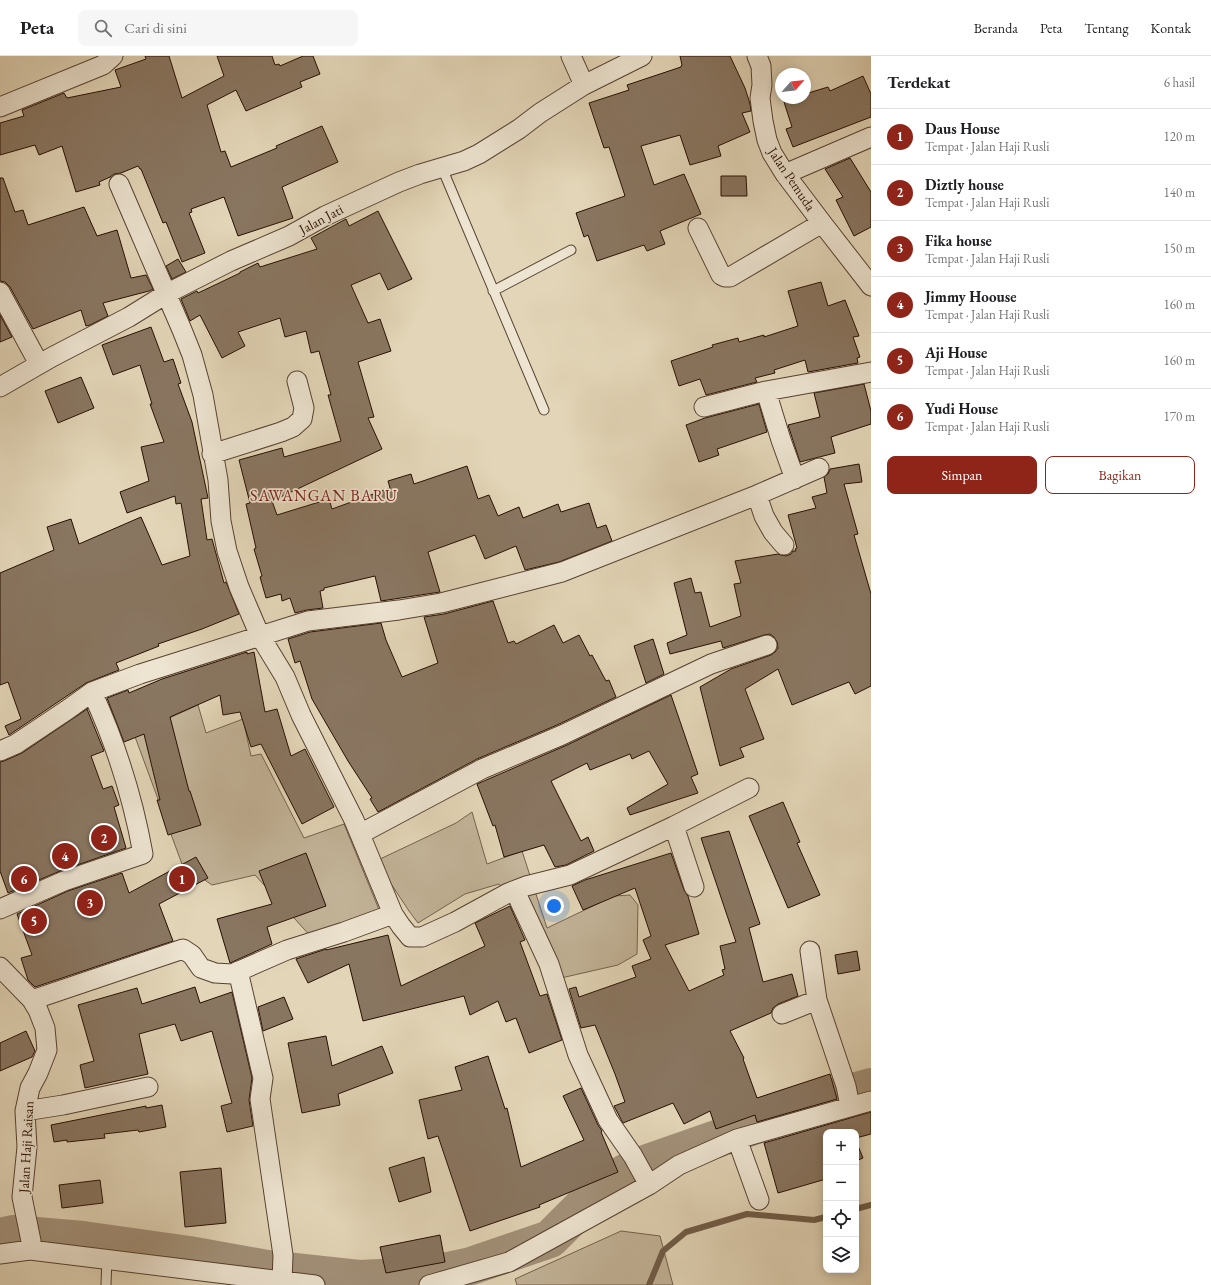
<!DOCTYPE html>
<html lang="id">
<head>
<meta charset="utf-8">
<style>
  body { margin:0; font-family:"EB Garamond",serif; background:#f6f6f6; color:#202124 }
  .controls { position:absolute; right:12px; bottom:12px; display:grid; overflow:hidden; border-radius:8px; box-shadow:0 2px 10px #0003 }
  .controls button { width:36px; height:36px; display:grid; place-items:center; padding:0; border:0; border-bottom:1px solid #e0e0e0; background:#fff; color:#202124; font:20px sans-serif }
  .compass { position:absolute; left:775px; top:12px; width:36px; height:36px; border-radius:50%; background:#fff; box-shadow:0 2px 10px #0003; rotate:63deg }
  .you { position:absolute; left:554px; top:850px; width:14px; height:14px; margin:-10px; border:3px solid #fff; border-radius:50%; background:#1a73e8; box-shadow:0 0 0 6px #1a73e833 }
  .badge { display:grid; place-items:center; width:26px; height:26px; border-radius:50%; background:#8f2418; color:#fff; font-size:13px; font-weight:700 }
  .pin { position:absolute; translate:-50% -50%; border:2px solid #fff; box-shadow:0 1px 4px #0006 }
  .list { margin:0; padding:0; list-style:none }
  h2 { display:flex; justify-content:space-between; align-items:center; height:52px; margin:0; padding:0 16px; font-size:17px }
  h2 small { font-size:13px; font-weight:400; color:#757577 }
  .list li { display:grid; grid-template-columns:26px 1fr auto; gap:12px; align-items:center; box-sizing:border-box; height:56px; padding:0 16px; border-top:1px solid #e0e0e0 }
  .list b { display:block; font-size:15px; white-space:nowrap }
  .list p { margin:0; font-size:13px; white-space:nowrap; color:#757577 }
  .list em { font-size:13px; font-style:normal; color:#757577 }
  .actions { display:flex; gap:8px; padding:12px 16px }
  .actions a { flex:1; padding:9px 0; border:1px solid #8f2418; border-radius:8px; text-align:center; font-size:14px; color:#8f2418 }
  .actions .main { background:#8f2418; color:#fff }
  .icon { flex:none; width:22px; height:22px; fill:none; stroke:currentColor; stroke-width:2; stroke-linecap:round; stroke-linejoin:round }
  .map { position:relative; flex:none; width:871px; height:1229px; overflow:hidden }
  header { display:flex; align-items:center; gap:24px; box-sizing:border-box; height:56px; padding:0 20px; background:#fff; border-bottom:1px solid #e0e0e0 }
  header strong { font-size:19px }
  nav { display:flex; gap:22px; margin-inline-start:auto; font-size:14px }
  .search { width:280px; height:36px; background:#f6f6f6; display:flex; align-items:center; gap:10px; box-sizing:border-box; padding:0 14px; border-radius:8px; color:#757577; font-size:15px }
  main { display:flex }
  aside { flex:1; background:#fff }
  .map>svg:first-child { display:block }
  .green { fill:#c3b499; stroke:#75624e }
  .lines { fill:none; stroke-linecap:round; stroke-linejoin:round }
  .stream { stroke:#715e4a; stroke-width:6 }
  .river { stroke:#a3927a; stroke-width:38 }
  .building { fill:#897661; stroke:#270f03 }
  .lane-casing { stroke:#564130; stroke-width:11 }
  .street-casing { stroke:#564130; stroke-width:21 }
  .lane { stroke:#ede4d1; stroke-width:9 }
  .street { stroke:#ede4d1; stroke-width:19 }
  .labels { text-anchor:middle; stroke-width:3.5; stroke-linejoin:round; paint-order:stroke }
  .street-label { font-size:14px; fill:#270f03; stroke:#ede4d1 }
  .quarter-label { font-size:16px; letter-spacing:1px; fill:#7a1f14; stroke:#ede4d1 }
</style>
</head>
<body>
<header>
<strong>Peta</strong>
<div class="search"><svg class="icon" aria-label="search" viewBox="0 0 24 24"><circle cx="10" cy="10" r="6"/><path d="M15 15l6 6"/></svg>Cari di sini</div>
<nav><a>Beranda</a><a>Peta</a><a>Tentang</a><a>Kontak</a></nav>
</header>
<main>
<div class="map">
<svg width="871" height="1229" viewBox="0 0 871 1229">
  <rect width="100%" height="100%" fill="#e3d6b8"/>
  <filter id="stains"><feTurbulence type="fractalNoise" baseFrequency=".005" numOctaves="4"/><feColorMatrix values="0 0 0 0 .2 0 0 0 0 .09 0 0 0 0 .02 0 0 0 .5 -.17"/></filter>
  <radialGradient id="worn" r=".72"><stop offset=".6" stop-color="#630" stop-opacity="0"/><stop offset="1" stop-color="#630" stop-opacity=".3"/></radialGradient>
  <!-- green -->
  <path class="green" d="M198 649 206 677 243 663 251 700 261 698 304 782 344 768 380 856 314 884 255 819 212 829 182 808 134 678Z
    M472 756 487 808 522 795 547 872 614 840 630 839 638 849 637 898 618 909 561 922 520 853 499 828 465 838 418 867 409 855 376 805 456 767Z
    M621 1175 660 1180 673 1229H517L515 1223Z"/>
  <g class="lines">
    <!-- stream -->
    <path class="stream" d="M856 1153 871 1149
      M649 1229 663 1195 686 1176 747 1158 814 1164 826 1161"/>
    <!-- river -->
    <path class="river" d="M0 1181 13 1178 83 1184 189 1199 267 1213 359 1223 424 1220 471 1210 550 1183 589 1144 625 1117 648 1107 845 1038 871 1031"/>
  </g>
  <!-- building -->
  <path class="building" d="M145 0H169L182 42 224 20 217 0H272L275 9 279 8 280 10 303 0H313L320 18 300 26 302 31 246 55 236 34 207 49 221 96 225 95 231 111 277 92 276 90 322 70 338 106 282 131 293 162 238 180 224 141 191 153 192 156 189 157 205 197 182 206 166 166 163 167 141 113H140L138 110 121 117 114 118 110 121 99 126 100 129 76 136 62 90 39 99 35 89 0 99V67L24 60 22 54 64 37 67 42 121 31 115 14 146 3Z
    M680 0H730L745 32 750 48 751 55 742 57 750 76 718 90 721 100 690 109 680 79 641 90 654 129 684 118 701 158 660 175 665 188 647 195 644 189 597 205 588 179 584 181 576 157 625 140 609 91 604 92 589 47 629 34 627 29 681 11V10L682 9Z
    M863 20 871 38V61L793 91 786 73 792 71 784 46 794 42H805V38L828 31 830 35Z
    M850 102 871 136V171L854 180 836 144 843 141 825 113Z
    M721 120H746L747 140H721Z
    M0 122H3L15 156 23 154 28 169 84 151 97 180 117 174 131 222 146 219 153 233 149 235 103 247 108 260 90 269 86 270 81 254 33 273 10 231 5 226 0 225Z
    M378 155 412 223 388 234 380 217 351 229 368 267 380 263 391 295 358 306 374 361 368 362 382 393 272 445 277 459 329 443 332 453 390 432 388 425 411 418 414 428 467 410 478 443 489 439 498 460 519 451 523 462 558 448 561 456 589 447 597 472 606 469 612 485 559 506 525 514 516 490 485 503 475 479 428 496 440 536 381 545 375 520 324 532V534L320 535 323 552 307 554 295 557 290 542 282 545 281 538 266 542 260 521 262 520 254 493 256 492 246 448 250 447 239 404 282 392 284 401 341 385 328 339H331L319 295 311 297 306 275 285 281 280 262 238 276 245 290 222 302 200 259 190 265 181 243 197 235 198 237 217 228 240 217V216L258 207 260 211 317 193 311 182 346 163 349 170Z
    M178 203 186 216 172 223 166 210Z
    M821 226 828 250 845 244 859 280 853 281 860 301 857 302 858 307 808 316 805 304 774 314 775 317 755 322 757 326 706 339 700 323 679 330 671 305 713 291 712 289 738 282 739 286 764 279V281L798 270 788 235Z
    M0 259 12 281 0 286Z
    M151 271 164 306 173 303 181 327 178 328 192 366 208 442 201 443 207 484 212 483 224 527 226 526 239 558 202 573 158 588 159 590 116 607 119 614 86 627 9 679 5 670 21 663 8 626 0 629V517L54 494 47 471 71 463 79 488 141 461 162 509 190 500 181 447 176 448 175 440 127 457 120 436 149 425 141 391 164 386 150 348H152L140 309 113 319 102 289Z
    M81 321 94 352 58 367 45 335Z
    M864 328 871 355V368L831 381 835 397 800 406 788 369 820 361 814 337Z
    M759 348 767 376 717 393 719 399 699 406 686 369 705 362Z
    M859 408 862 426 844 428 858 478 854 479 871 538V630L855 638 849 626 792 649 778 613 745 633 764 683 740 692 744 701 720 710 700 631 731 613 771 599 775 596 778 592 777 586 774 581 770 578 764 579 723 592 721 585 670 598 667 587 687 579 674 527 691 522 695 537 701 536 710 571 741 560 734 528 741 527 735 505 778 498 781 499 786 500 791 498 793 495H796L795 493 797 492 788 459 816 452 812 441 827 437 824 421 828 418 830 413Z
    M493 545 508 587 514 585 516 588 554 569 563 587 579 579 590 600 592 599 606 625 609 624 616 641 557 669 477 703 378 756 370 743 372 742 348 705 312 643 300 605 295 607 288 583 310 576 381 567 386 584 402 621 438 607 424 561 444 558Z
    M653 583 664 618 646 627 634 590Z
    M247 596V598L254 596 265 656 277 653 291 700 305 693 334 751 302 768 261 688 251 691 240 656 223 659 220 639 170 661 189 735H190L201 769 168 779 157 744H160L144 678 124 686 107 642 128 634 129 637 162 623Z
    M671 639 698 718 691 721 698 737 630 759 627 752 668 728 649 695 632 703 630 698 590 714 587 707 551 725 581 785 588 781 594 795 566 809 555 811 544 789 504 801 495 769 493 770 477 728 567 689Z
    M87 653 104 695 91 700 103 733 112 730 119 749 114 751 126 792 60 815 8 837 0 815V706L4 705 22 697Z
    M783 746 800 786 797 787 820 839 788 852 749 760Z
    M729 775 760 868 749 872 763 926 792 918 798 940 778 948 773 952 771 957 730 975 744 1002 743 1003 757 1042 830 1018 837 1043 757 1066 755 1059 716 1073 710 1055 684 1068 673 1047 623 1067 614 1050 625 1046 615 1018 595 969 581 972 569 933 576 931 579 941 636 921 632 910 651 903 643 884 651 880 635 832 583 854 572 830 585 824 671 797 684 834 688 840 699 878 665 889 689 935 724 919 722 914 725 913 720 890 736 886 701 782Z
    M306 797 326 850 267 871 272 888 230 907 217 863 272 848 259 815Z
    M196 801 208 822 159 848 173 885 35 931 28 924 21 902 32 899 17 858 68 835 122 817 129 837Z
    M510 850 525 884 520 886 540 940 547 938 562 984 529 997 516 962 506 966 498 945 470 959 464 940 363 965 349 908 308 927 296 903 326 893V894L388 879 401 930 485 890 475 867Z
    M857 895 860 914 838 918 835 899Z
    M195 931 200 947 232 936 252 1022 249 1044 253 1070 227 1076 221 1050 232 1047 212 975 181 985 175 968 139 978 148 1018 85 1032 80 1009 94 1005 78 949 137 932 142 948Z
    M284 941 293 963 263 975 258 951Z
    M26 975 35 995 32 1001 0 1015V987Z
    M326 980 332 1010 382 990 393 1017 338 1038 340 1049 302 1057 288 987Z
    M488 1000 505 1053 507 1052 521 1111 584 1084 563 1040 581 1032 598 1069 602 1075 601 1076 618 1116 539 1149 540 1151 470 1175 438 1080 428 1083 419 1044 462 1034 455 1011Z
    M162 1049 166 1071 139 1076 138 1074 104 1078 105 1082 67 1086V1084L54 1086 51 1069 146 1050V1052Z
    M871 1056V1078L856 1082V1076H826V1123L778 1137 764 1087Z
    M856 1085 863 1102 856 1105Z
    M424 1101 431 1136 399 1146 389 1112Z
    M221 1112 226 1167 185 1171 180 1116Z
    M100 1124 103 1147 62 1152 59 1129Z
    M440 1179 445 1206 386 1217 380 1191Z"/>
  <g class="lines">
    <defs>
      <path id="lane" d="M442 112 544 354
        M493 235 571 194
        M106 1229 107 1202"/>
      <path id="street" d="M571 0 584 29
        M757 0 761 10 762 29 760 42 763 65 767 84 772 97 785 118 822 167 871 230
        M0 51 103 9 113 0
        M785 118 871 81
        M119 128 182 274 192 299 203 339 218 424 221 465 227 495 239 531 260 580 285 621 301 659 354 764 393 858 401 870 410 881H422L455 866 508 837 526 830 570 819 674 770 749 732
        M698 172 721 219 725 221H730L822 167
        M0 236 39 308
        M0 331 52 301 129 261 166 238 231 205 289 180 325 160 399 126 420 118 464 105 479 98 519 73 540 57 584 29 642 0
        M766 335 781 384 795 423
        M704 351 766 335 871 316
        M212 398 281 376 293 371 302 363 304 352 297 325
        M757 439 764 460 773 476 784 489
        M0 695 16 688 67 654 92 636 140 618 308 565 399 554 441 547 562 516 757 439 819 412
        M674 770 694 831
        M360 778 482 713 562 679 711 608 767 589
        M515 835 549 908 578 999 608 1064 633 1100 649 1129
        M0 853 64 825 143 798C133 742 116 688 92 636
        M810 895 817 944 846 1030 850 1050
        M0 911 32 944 38 954 45 972 47 994 38 1017 30 1032 25 1055 27 1091 22 1141 31 1185 30 1194
        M238 915 263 1022 260 1043 283 1199 282 1226
        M32 944 183 893 192 899 201 912 215 917 232 918 287 894 344 876 393 858
        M782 958 817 944
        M25 1055 63 1049 148 1031
        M737 1083 759 1144
        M0 1198 30 1194 315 1229
        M429 1229 509 1206 649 1129 679 1109 737 1083 871 1045"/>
    </defs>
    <!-- lane casing -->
    <use href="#lane" class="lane-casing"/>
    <!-- street casing -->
    <use href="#street" class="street-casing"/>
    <!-- lane -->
    <use href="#lane" class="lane"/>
    <!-- street -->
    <use href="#street" class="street"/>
  </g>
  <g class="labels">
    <!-- street labels -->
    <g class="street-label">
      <text transform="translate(792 123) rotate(56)" y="5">Jalan Pemuda</text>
      <text transform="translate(321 163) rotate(-28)" y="5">Jalan Jati</text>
      <text transform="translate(26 1091) rotate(-87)" y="5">Jalan Haji Raisan</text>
    </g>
    <!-- quarter labels -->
    <g class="quarter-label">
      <text x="324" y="445">SAWANGAN BARU</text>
    </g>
  </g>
  <rect width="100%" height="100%" filter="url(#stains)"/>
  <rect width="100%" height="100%" fill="url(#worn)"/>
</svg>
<div class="controls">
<button>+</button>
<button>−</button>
<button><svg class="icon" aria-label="locate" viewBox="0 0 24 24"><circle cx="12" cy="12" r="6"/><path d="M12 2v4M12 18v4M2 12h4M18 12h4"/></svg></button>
<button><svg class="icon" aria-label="layers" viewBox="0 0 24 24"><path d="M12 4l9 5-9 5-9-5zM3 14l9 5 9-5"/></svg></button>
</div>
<svg class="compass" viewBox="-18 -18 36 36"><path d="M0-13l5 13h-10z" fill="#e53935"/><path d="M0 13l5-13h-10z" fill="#757577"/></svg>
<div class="you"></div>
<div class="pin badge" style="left:182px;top:823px">1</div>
<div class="pin badge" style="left:104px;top:782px">2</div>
<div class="pin badge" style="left:90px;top:847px">3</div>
<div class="pin badge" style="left:65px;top:800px">4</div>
<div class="pin badge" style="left:34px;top:865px">5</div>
<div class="pin badge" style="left:24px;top:823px">6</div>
</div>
<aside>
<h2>Terdekat<small>6 hasil</small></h2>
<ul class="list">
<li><span class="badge">1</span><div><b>Daus House</b><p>Tempat · Jalan Haji Rusli</p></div><em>120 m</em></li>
<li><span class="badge">2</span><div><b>Diztly house</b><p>Tempat · Jalan Haji Rusli</p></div><em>140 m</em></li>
<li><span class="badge">3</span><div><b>Fika house</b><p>Tempat · Jalan Haji Rusli</p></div><em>150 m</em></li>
<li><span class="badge">4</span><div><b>Jimmy Hoouse</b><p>Tempat · Jalan Haji Rusli</p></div><em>160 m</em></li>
<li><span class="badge">5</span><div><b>Aji House</b><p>Tempat · Jalan Haji Rusli</p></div><em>160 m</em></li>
<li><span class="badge">6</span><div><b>Yudi House</b><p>Tempat · Jalan Haji Rusli</p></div><em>170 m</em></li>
</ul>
<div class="actions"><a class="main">Simpan</a><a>Bagikan</a></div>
</aside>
</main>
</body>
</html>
